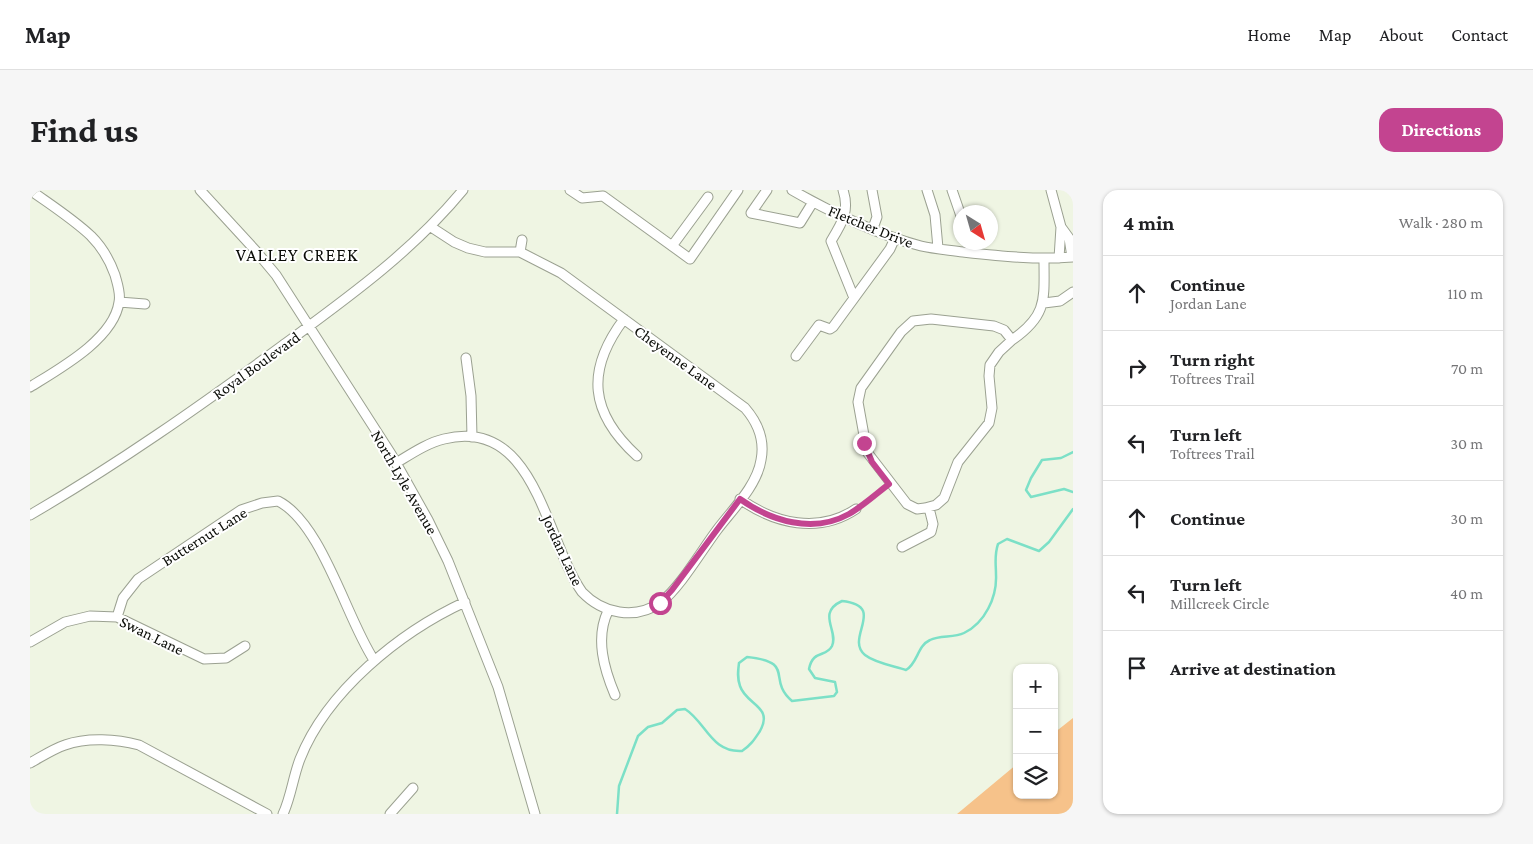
<!DOCTYPE html>
<html lang="en">
<head>
<meta charset="utf-8">
<style>
  body { margin:0; font-family:"Crimson Pro",serif; background:#f6f6f6; color:#202124 }
  .controls { position:absolute; right:15px; bottom:15px; display:grid; overflow:hidden; border-radius:10px; box-shadow:0 1px 4px #0004 }
  .controls button { width:45px; height:45px; display:grid; place-items:center; padding:0; border:0; border-bottom:1px solid #e0e0e0; background:#fff; color:#202124; font:25px sans-serif }
  .compass { position:absolute; left:923px; top:15px; width:45px; height:45px; border-radius:50%; background:#fff; box-shadow:0 1px 4px #0004; rotate:143deg }
  .stop { position:absolute; width:15px; height:15px; margin:-11px; border:4px solid #c34490; border-radius:50%; background:#fff }
  .stop.end { background:#c34490; border-color:#fff; box-shadow:0 1px 5px #0008 }
  .list { margin:0; padding:0; list-style:none }
  h2 { display:flex; justify-content:space-between; align-items:center; height:65px; margin:0; padding:0 20px; font-size:21px }
  h2 small { font-size:16px; font-weight:400; color:#757577 }
  .list li { display:grid; grid-template-columns:32px 1fr auto; gap:15px; align-items:center; box-sizing:border-box; height:75px; padding:0 20px; border-top:1px solid #e0e0e0 }
  .list b { display:block; font-size:19px; white-space:nowrap }
  .list p { margin:0; font-size:16px; white-space:nowrap; color:#757577 }
  .list em { font-size:16px; font-style:normal; color:#757577 }
  .icon { flex:none; width:28px; height:28px; fill:none; stroke:currentColor; stroke-width:2; stroke-linecap:round; stroke-linejoin:round }
  .map { position:relative; flex:none; width:1043px; height:624px; overflow:hidden; border-radius:15px }
  header { display:flex; align-items:center; gap:30px; box-sizing:border-box; height:70px; padding:0 25px; background:#fff; border-bottom:1px solid #e0e0e0 }
  header strong { font-size:24px }
  nav { display:flex; gap:28px; margin-inline-start:auto; font-size:18px }
  .intro { display:flex; align-items:center; justify-content:space-between; box-sizing:border-box; height:120px; padding:0 30px }
  h1 { margin:0; font-size:35px }
  .button { padding:12px 22px; border-radius:15px; background:#c34490; color:#fff; font-size:18px; font-weight:700 }
  main { display:flex; gap:30px; padding:0 30px }
  aside { flex:1; background:#fff; border-radius:15px; box-shadow:0 1px 4px #0004 }
  .map>svg:first-child { display:block }
  .green { fill:#f6c28a }
  .lines { fill:none; stroke-linecap:round; stroke-linejoin:round }
  .stream { stroke:#7ce0c7; stroke-width:2.5 }
  .minor-casing { stroke:#9ba191; stroke-width:11 }
  .path { stroke:#72766b; stroke-width:1; stroke-dasharray:2.5 4; stroke-linecap:butt }
  .minor { stroke:#fff; stroke-width:9 }
  .route { stroke:#c34490; stroke-width:6 }
  .labels { text-anchor:middle; stroke-width:4; stroke-linejoin:round; paint-order:stroke }
  .street-label { font-size:16px; fill:#0a0c07; stroke:#fff }
  .neighbourhood-label { font-size:18px; letter-spacing:1px; fill:#0a0c07; stroke:#fff }
</style>
</head>
<body>
<header>
<strong>Map</strong>
<nav><a>Home</a><a>Map</a><a>About</a><a>Contact</a></nav>
</header>
<div class="intro"><h1>Find us</h1><a class="button">Directions</a></div>
<main>
<div class="map">
<svg width="1043" height="624" viewBox="0 0 1043 624">
  <rect width="100%" height="100%" fill="#eff5e3"/>
  <!-- green -->
  <path class="green" d="M1043 528V624H927L987 574V605H1024V543Z"/>
  <g class="lines">
    <!-- stream -->
    <path class="stream" d="M1043 262 1031 268 1012 270 1001 288 996 300 1001 307 1034 299 1043 302
      M587 624 589 596 608 546 618 537 632 533 647 520 655 519C676 532 681 563 712 561 721 555 724 550 730 541 744 516 716 515 710 496 707 488 708 481 709 473L717 467C767 472 736 489 762 511L804 506 807 502 805 492 785 488 779 479C783 459 796 468 802 456 809 441 786 423 812 411 858 416 814 448 835 465 845 473 864 476 876 480 888 473 887 456 900 450 910 445 924 448 934 443 955 433 967 407 966 385 966 373 964 366 968 354L977 349 1009 361 1019 352 1043 319"/>
    <defs>
      <path id="minor" d="M170 0 226 61 246 85 361 264 398 330 418 371 468 497 505 624
        M540 0 552 8 573 6 660 69 708 0
        M737 0 721 23 770 33 783 12
        M762 0C798 21 851 46 891 56 904 59 919 60 933 62 970 66 1006 70 1043 67
        M813 0C820 21 812 33 801 51L824 108
        M842 0 847 27 843 38
        M897 0 905 25 908 58
        M922 0 931 26
        M1021 0 1031 37 1029 68
        M1031 37 1039 48 1042 67
        M939 52 942 63
        M642 56 678 7
        M490 62 492 50
        M89 112 115 114
        M1014 113 1030 111 1043 102
        M594 129C555 181 560 223 607 266
        M982 150 969 162 960 175 959 186 962 218 959 233 928 272 914 308 906 315 895 318 887 319 877 314 837 262 828 212 831 198 871 142 883 131 901 129 964 136 974 140 982 150C1018 125 1014 109 1014 69
        M766 166 789 135 800 139 803 137 860 59 865 48
        M436 168 441 206 442 247
        M0 197C29 179 84 149 89 112 91 103 87 93 85 85 80 71 73 58 61 46 43 29 21 15 0 0
        M366 273C381 264 397 253 414 249 506 226 515 350 552 402 572 423 605 431 631 412 649 399 672 360 687 340 702 320 727 296 731 270 735 250 728 233 715 218L531 83 490 62H455L438 58 424 52 401 37
        M710 309C745 334 789 344 826 319
        M0 325C88 274 170 216 252 156 316 109 382 62 433 0
        M872 357 901 342 903 334 899 318
        M578 421C565 448 574 479 585 505
        M87 427 93 408 108 389 211 320 232 313 248 311C292 333 317 430 344 470
        M0 452 35 432 60 426 87 427 174 469 196 468 215 456
        M0 573C11 567 23 559 35 555 57 547 87 549 109 555L237 624
        M253 624C261 607 263 587 270 569 297 501 370 442 435 412
        M360 624 383 598"/>
    </defs>
    <!-- minor casing -->
    <use href="#minor" class="minor-casing"/>
    <!-- path -->
    <path class="path" d="M833 314 854 298"/>
    <!-- minor -->
    <use href="#minor" class="minor"/>
  </g>
  <g class="lines">
    <!-- route -->
    <path class="route" d="M630 413 642 400 710 309C741 331 783 344 819 324 833 316 846 304 859 294L842 272 834 253"/>
  </g>
  <g class="labels">
    <!-- street labels -->
    <g class="street-label">
      <text transform="translate(841 36) rotate(22)" y="6">Fletcher Drive</text>
      <text transform="translate(646 167) rotate(36)" y="6">Cheyenne Lane</text>
      <text transform="translate(226 175) rotate(-36)" y="6">Royal Boulevard</text>
      <text transform="translate(375 292) rotate(60)" y="6">North Lyle Avenue</text>
      <text transform="translate(174 346) rotate(-32)" y="6">Butternut Lane</text>
      <text transform="translate(533 360) rotate(65)" y="6">Jordan Lane</text>
      <text transform="translate(122 445) rotate(26)" y="6">Swan Lane</text>
    </g>
    <!-- neighbourhood labels -->
    <g class="neighbourhood-label">
      <text x="267" y="71">VALLEY CREEK</text>
    </g>
  </g>
</svg>
<div class="controls">
<button>+</button>
<button>−</button>
<button><svg class="icon" aria-label="layers" viewBox="0 0 24 24"><path d="M12 4l9 5-9 5-9-5zM3 14l9 5 9-5"/></svg></button>
</div>
<svg class="compass" viewBox="-18 -18 36 36"><path d="M0-13l5 13h-10z" fill="#e53935"/><path d="M0 13l5-13h-10z" fill="#757577"/></svg>
<div class="stop" style="left:630px;top:413px"></div>
<div class="stop end" style="left:834px;top:253px"></div>
</div>
<aside>
<h2>4 min<small>Walk · 280 m</small></h2>
<ul class="list">
<li><svg class="icon" aria-label="ahead" viewBox="0 0 24 24"><path d="M12 20V5M6 11l6-6 6 6"/></svg><div><b>Continue</b><p>Jordan Lane</p></div><em>110 m</em></li>
<li><svg class="icon" aria-label="right" viewBox="0 0 24 24"><path d="M7 20v-9h11M14 6l5 5-5 5"/></svg><div><b>Turn right</b><p>Toftrees Trail</p></div><em>70 m</em></li>
<li><svg class="icon" aria-label="left" viewBox="0 0 24 24"><path d="M17 20v-9H6M10 6l-5 5 5 5"/></svg><div><b>Turn left</b><p>Toftrees Trail</p></div><em>30 m</em></li>
<li><svg class="icon" aria-label="ahead" viewBox="0 0 24 24"><path d="M12 20V5M6 11l6-6 6 6"/></svg><div><b>Continue</b></div><em>30 m</em></li>
<li><svg class="icon" aria-label="left" viewBox="0 0 24 24"><path d="M17 20v-9H6M10 6l-5 5 5 5"/></svg><div><b>Turn left</b><p>Millcreek Circle</p></div><em>40 m</em></li>
<li><svg class="icon" aria-label="arrive" viewBox="0 0 24 24"><path d="M6 21V4h12l-3 4 3 4H6"/></svg><div><b>Arrive at destination</b></div></li>
</ul>
</aside>
</main>
</body>
</html>
